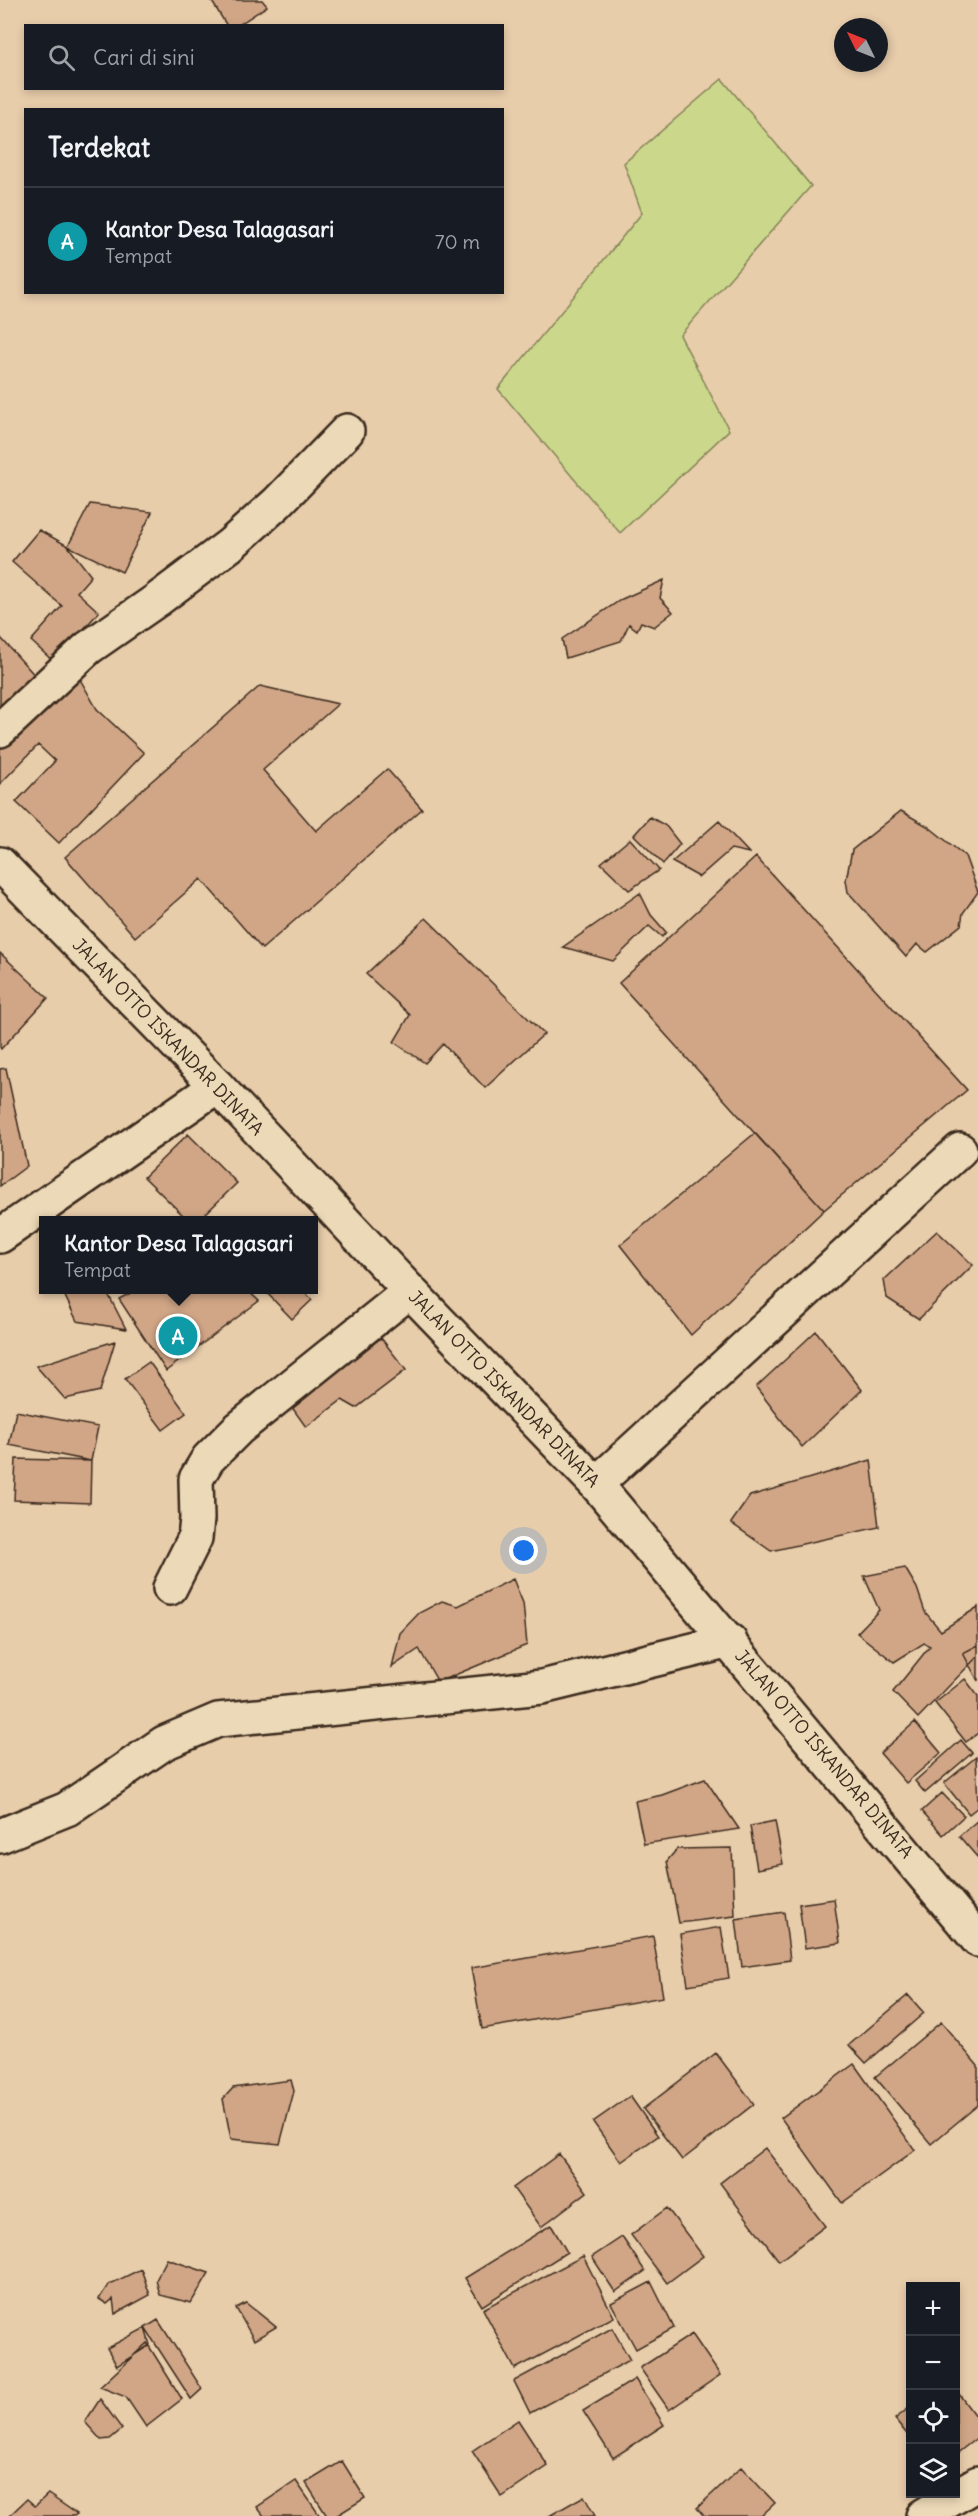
<!DOCTYPE html>
<html lang="id">
<head>
<meta charset="utf-8">
<style>
  body { margin:0; font-family:Delius,sans-serif; background:#242831; color:#f1f3f6 }
  .controls { position:absolute; right:18px; bottom:18px; display:grid; overflow:hidden; border-radius:0px; box-shadow:0 3px 9px #0003 }
  .controls button { width:54px; height:54px; display:grid; place-items:center; padding:0; border:0; border-bottom:2px solid #363941; background:#171b24; color:#f1f3f6; font:30px sans-serif }
  .compass { position:absolute; left:834px; top:18px; width:54px; height:54px; border-radius:50%; background:#171b24; box-shadow:0 3px 9px #0003; rotate:313deg }
  .you { position:absolute; left:524px; top:1551px; width:21px; height:21px; margin:-15px; border:4px solid #fff; border-radius:50%; background:#1a73e8; box-shadow:0 0 0 9px #1a73e833 }
  .badge { display:grid; place-items:center; width:39px; height:39px; border-radius:50%; background:#8c9099; color:#fff; font-size:20px; font-weight:700 }
  .pin { position:absolute; translate:-50% -50%; border:3px solid #fff; box-shadow:0 2px 6px #0006 }
  .popup { position:absolute; left:39px; top:1216px; width:279px; height:78px; box-sizing:border-box; display:grid; place-content:center; border-radius:0px; background:#171b24; filter:drop-shadow(0 2px 4px #0005); font-size:20px; white-space:nowrap; color:#9ea1a6 }
  .popup b { font-size:22px; color:#f1f3f6 }
  .popup::after { content:''; position:absolute; left:50%; top:100%; margin-left:-12px; border:12px solid transparent; border-top-color:#171b24 }
  .list { margin:0; padding:0; list-style:none }
  h2 { display:flex; justify-content:space-between; align-items:center; height:78px; margin:0; padding:0 24px; font-size:26px }
  h2 small { font-size:20px; font-weight:400; color:#9ea1a6 }
  .list li { display:grid; grid-template-columns:39px 1fr auto; gap:18px; align-items:center; box-sizing:border-box; height:108px; padding:0 24px; border-top:2px solid #363941 }
  .list b { display:block; font-size:22px; white-space:nowrap }
  .list p { margin:0; font-size:20px; white-space:nowrap; color:#9ea1a6 }
  .list em { font-size:20px; font-style:normal; color:#9ea1a6 }
  .icon { flex:none; width:33px; height:33px; fill:none; stroke:currentColor; stroke-width:2; stroke-linecap:round; stroke-linejoin:round }
  .map { position:relative; flex:none; width:978px; height:2516px; overflow:hidden }
  .search { position:absolute; background:#171b24; box-shadow:0 3px 9px #0003; left:24px; top:24px; width:480px; height:66px; display:flex; align-items:center; gap:15px; box-sizing:border-box; padding:0 21px; border-radius:0px; color:#9ea1a6; font-size:22px }
  .panel { position:absolute; background:#171b24; box-shadow:0 3px 9px #0003; left:24px; top:108px; width:480px; height:186px; border-radius:0px }
  .map>svg:first-child { display:block }
  .green { fill:#cbd88c; stroke:#838155; stroke-width:1.5 }
  .building { fill:#d1a686; stroke:#3b2a1e; stroke-width:1.5 }
  .lines { fill:none; stroke-linecap:round; stroke-linejoin:round }
  .minor-casing { stroke:#3b2a1e; stroke-width:38 }
  .major-casing { stroke:#3b2a1e; stroke-width:38 }
  .minor { stroke:#ecd9b7; stroke-width:33 }
  .major { stroke:#ecd9b7; stroke-width:33 }
  .labels { text-anchor:middle; stroke-width:4.5; stroke-linejoin:round; paint-order:stroke }
  .street-label { font-size:18px; fill:#3b2a1e; stroke:#ecd9b7 }
</style>
</head>
<body>
<div class="map">
<svg width="978" height="2516" viewBox="0 0 978 2516">
  <rect width="100%" height="100%" fill="#e8cdab"/>
  <filter id="ink" filterUnits="userSpaceOnUse"><feTurbulence type="fractalNoise" baseFrequency=".0167" numOctaves="2"/><feDisplacementMap in="SourceGraphic" scale="12" xChannelSelector="R" yChannelSelector="G"/><feConvolveMatrix kernelMatrix="1 2 1 2 8 2 1 2 1" color-interpolation-filters="sRGB"/></filter>
  <g filter="url(#ink)">
    <!-- green -->
    <path class="green" d="M722 79 811 186 680 335 729 430 620 533 498 389 642 213 624 163Z"/>
    <!-- building -->
    <path class="building" d="M211 0H262L267 6 237 26H227Z
      M90 504 152 512 122 572 68 546Z
      M39 530 68 546 91 576 77 592 99 612 54 662 31 641 62 606 12 562Z
      M664 580 660 598 673 612 654 627 641 622 637 630 629 624 621 641 566 658 562 639 622 599Z
      M0 637 39 680 0 715Z
      M73 667 97 709 144 753 59 843 16 802 55 761 38 745 0 784V745Z
      M260 686 338 704 263 770 316 831 387 769 422 809 262 949 201 879 135 937 65 857Z
      M901 811 929 827 965 856 978 892 963 913 961 925 927 952 917 944 906 957 848 892 846 880 852 850Z
      M650 817 666 826 680 844 663 864 634 835Z
      M719 821 749 853 731 849 699 877 672 862Z
      M630 839 659 870 629 890 601 863Z
      M756 857 967 1090 824 1210 619 983Z
      M640 893 651 915 666 932 662 937 649 926 613 961 563 947Z
      M426 918 544 1034 485 1088 443 1044 425 1063 394 1042 410 1015 366 974Z
      M0 953 48 998 1 1049 0 1047Z
      M6 1068 27 1166 0 1186V1069Z
      M755 1133 824 1210 691 1335 620 1245Z
      M188 1134 237 1183 199 1220H188L144 1177Z
      M937 1231 973 1265 919 1319 887 1298 884 1280Z
      M62 1290H106L126 1329 77 1321Z
      M136 1290H247L259 1301 166 1371 119 1299Z
      M264 1290H303L312 1300 292 1319Z
      M816 1331 862 1390 802 1447 756 1387Z
      M381 1338 406 1370 356 1408 342 1400 306 1427 291 1406Z
      M115 1341 100 1391 65 1399 36 1366Z
      M149 1362 186 1413 163 1430 125 1379Z
      M16 1411 98 1427 91 1461 9 1445Z
      M16 1459 91 1461 90 1503 14 1500Z
      M871 1460 879 1527 771 1551 731 1523 750 1496Z
      M905 1568 917 1588 925 1612 941 1631 978 1607V1656L918 1718 893 1692 930 1646 924 1643 894 1662 857 1633 879 1610 864 1576Z
      M513 1579 523 1603 527 1645 438 1682 419 1649 392 1667 400 1633 419 1613 442 1601 458 1606Z
      M978 1645V1681L963 1653Z
      M965 1679 978 1696V1733L966 1742 935 1703Z
      M915 1722 941 1753 906 1783 880 1753Z
      M961 1740 972 1753 925 1793 915 1781Z
      M976 1757 978 1807 969 1814 944 1783Z
      M705 1779 739 1829 644 1844 635 1801 662 1795Z
      M942 1793 964 1816 943 1835 922 1811Z
      M978 1820V1858L959 1836Z
      M775 1821 783 1864 757 1869 750 1826Z
      M732 1848 735 1916 679 1923 667 1861 677 1849Z
      M834 1899 840 1943 805 1948 799 1904Z
      M784 1912 790 1960 742 1967 736 1919Z
      M721 1927 729 1978 688 1985 680 1934Z
      M653 1936 663 1997 482 2029 471 1968Z
      M908 1995 924 2013 866 2063 849 2045Z
      M941 2022 978 2066V2105L931 2144 875 2077Z
      M716 2053 754 2104 682 2160 643 2109Z
      M854 2064 915 2150 842 2203 781 2118Z
      M291 2080 294 2091 280 2144 231 2139 223 2099 233 2088Z
      M630 2096 658 2136 621 2162 593 2122Z
      M765 2148 825 2226 779 2261 720 2183Z
      M559 2154 587 2192 541 2227 513 2188Z
      M667 2208 703 2256 667 2283 631 2235Z
      M551 2225 567 2252 482 2306 465 2278Z
      M622 2237 645 2271 615 2292 592 2257Z
      M583 2256 614 2317 515 2369 483 2309Z
      M167 2259 209 2273 191 2303 160 2295 156 2280Z
      M141 2269 150 2295 115 2314 113 2299 107 2304 99 2299 108 2285Z
      M651 2282 674 2328 636 2349 611 2303Z
      M246 2303 276 2327 254 2340 236 2308Z
      M158 2320 202 2389 191 2399 145 2328Z
      M145 2328 150 2345 117 2366 107 2348Z
      M612 2328 630 2360 530 2413 514 2381Z
      M692 2334 720 2375 669 2410 640 2368Z
      M147 2343 182 2399 146 2427 126 2397 100 2387Z
      M635 2379 664 2425 613 2458 583 2411Z
      M956 2390 978 2420V2437L956 2454Z
      M100 2399 122 2429 110 2439 101 2440 85 2422Z
      M910 2407V2438L895 2419Z
      M518 2420 548 2466 502 2497 472 2451Z
      M342 2461 365 2498 336 2516H327L306 2483Z
      M741 2467 775 2503 761 2516H704L697 2508Z
      M296 2481 320 2516H264L257 2507Z
      M48 2494 77 2514 74 2516H9L27 2499 35 2506Z
      M584 2496 595 2516H549Z"/>
    <g class="lines">
      <defs>
        <path id="minor" d="M0 730 88 648 157 600 230 545 277 503 347 431
          M0 1236 217 1086
          M596 1484 960 1150
          M170 1588 195 1538 197 1519 196 1479 208 1459 238 1429 410 1291
          M0 1836 67 1809 164 1743 218 1720 542 1687 730 1641
          M923 2516 978 2483"/>
        <path id="major" d="M0 864 217 1086 410 1291 596 1484 978 1940"/>
      </defs>
      <!-- minor casing -->
      <use href="#minor" class="minor-casing"/>
      <!-- major casing -->
      <use href="#major" class="major-casing"/>
      <!-- minor -->
      <use href="#minor" class="minor"/>
      <!-- major -->
      <use href="#major" class="major"/>
    </g>
  </g>
  <g class="labels">
    <!-- street labels -->
    <g class="street-label">
      <text transform="translate(168 1037) rotate(46)" y="6">JALAN OTTO ISKANDAR DINATA</text>
      <text transform="translate(504 1389) rotate(46)" y="6">JALAN OTTO ISKANDAR DINATA</text>
      <text transform="translate(824 1754) rotate(50)" y="6">JALAN OTTO ISKANDAR DINATA</text>
    </g>
  </g>
</svg>
<div class="controls">
<button>+</button>
<button>−</button>
<button><svg class="icon" aria-label="locate" viewBox="0 0 24 24"><circle cx="12" cy="12" r="6"/><path d="M12 2v4M12 18v4M2 12h4M18 12h4"/></svg></button>
<button><svg class="icon" aria-label="layers" viewBox="0 0 24 24"><path d="M12 4l9 5-9 5-9-5zM3 14l9 5 9-5"/></svg></button>
</div>
<svg class="compass" viewBox="-18 -18 36 36"><path d="M0-13l5 13h-10z" fill="#e53935"/><path d="M0 13l5-13h-10z" fill="#9ea1a6"/></svg>
<div class="you"></div>
<div class="pin badge" style="left:178px;top:1336px;background:#0f9aa8">A</div>
<div class="popup"><b>Kantor Desa Talagasari</b>Tempat</div>
<div class="search"><svg class="icon" aria-label="search" viewBox="0 0 24 24"><circle cx="10" cy="10" r="6"/><path d="M15 15l6 6"/></svg>Cari di sini</div>
<section class="panel">
<h2>Terdekat<small></small></h2>
<ul class="list">
<li><span class="badge" style="background:#0f9aa8">A</span><div><b>Kantor Desa Talagasari</b><p>Tempat</p></div><em>70 m</em></li>
</ul>
</section>
</div>
</body>
</html>
